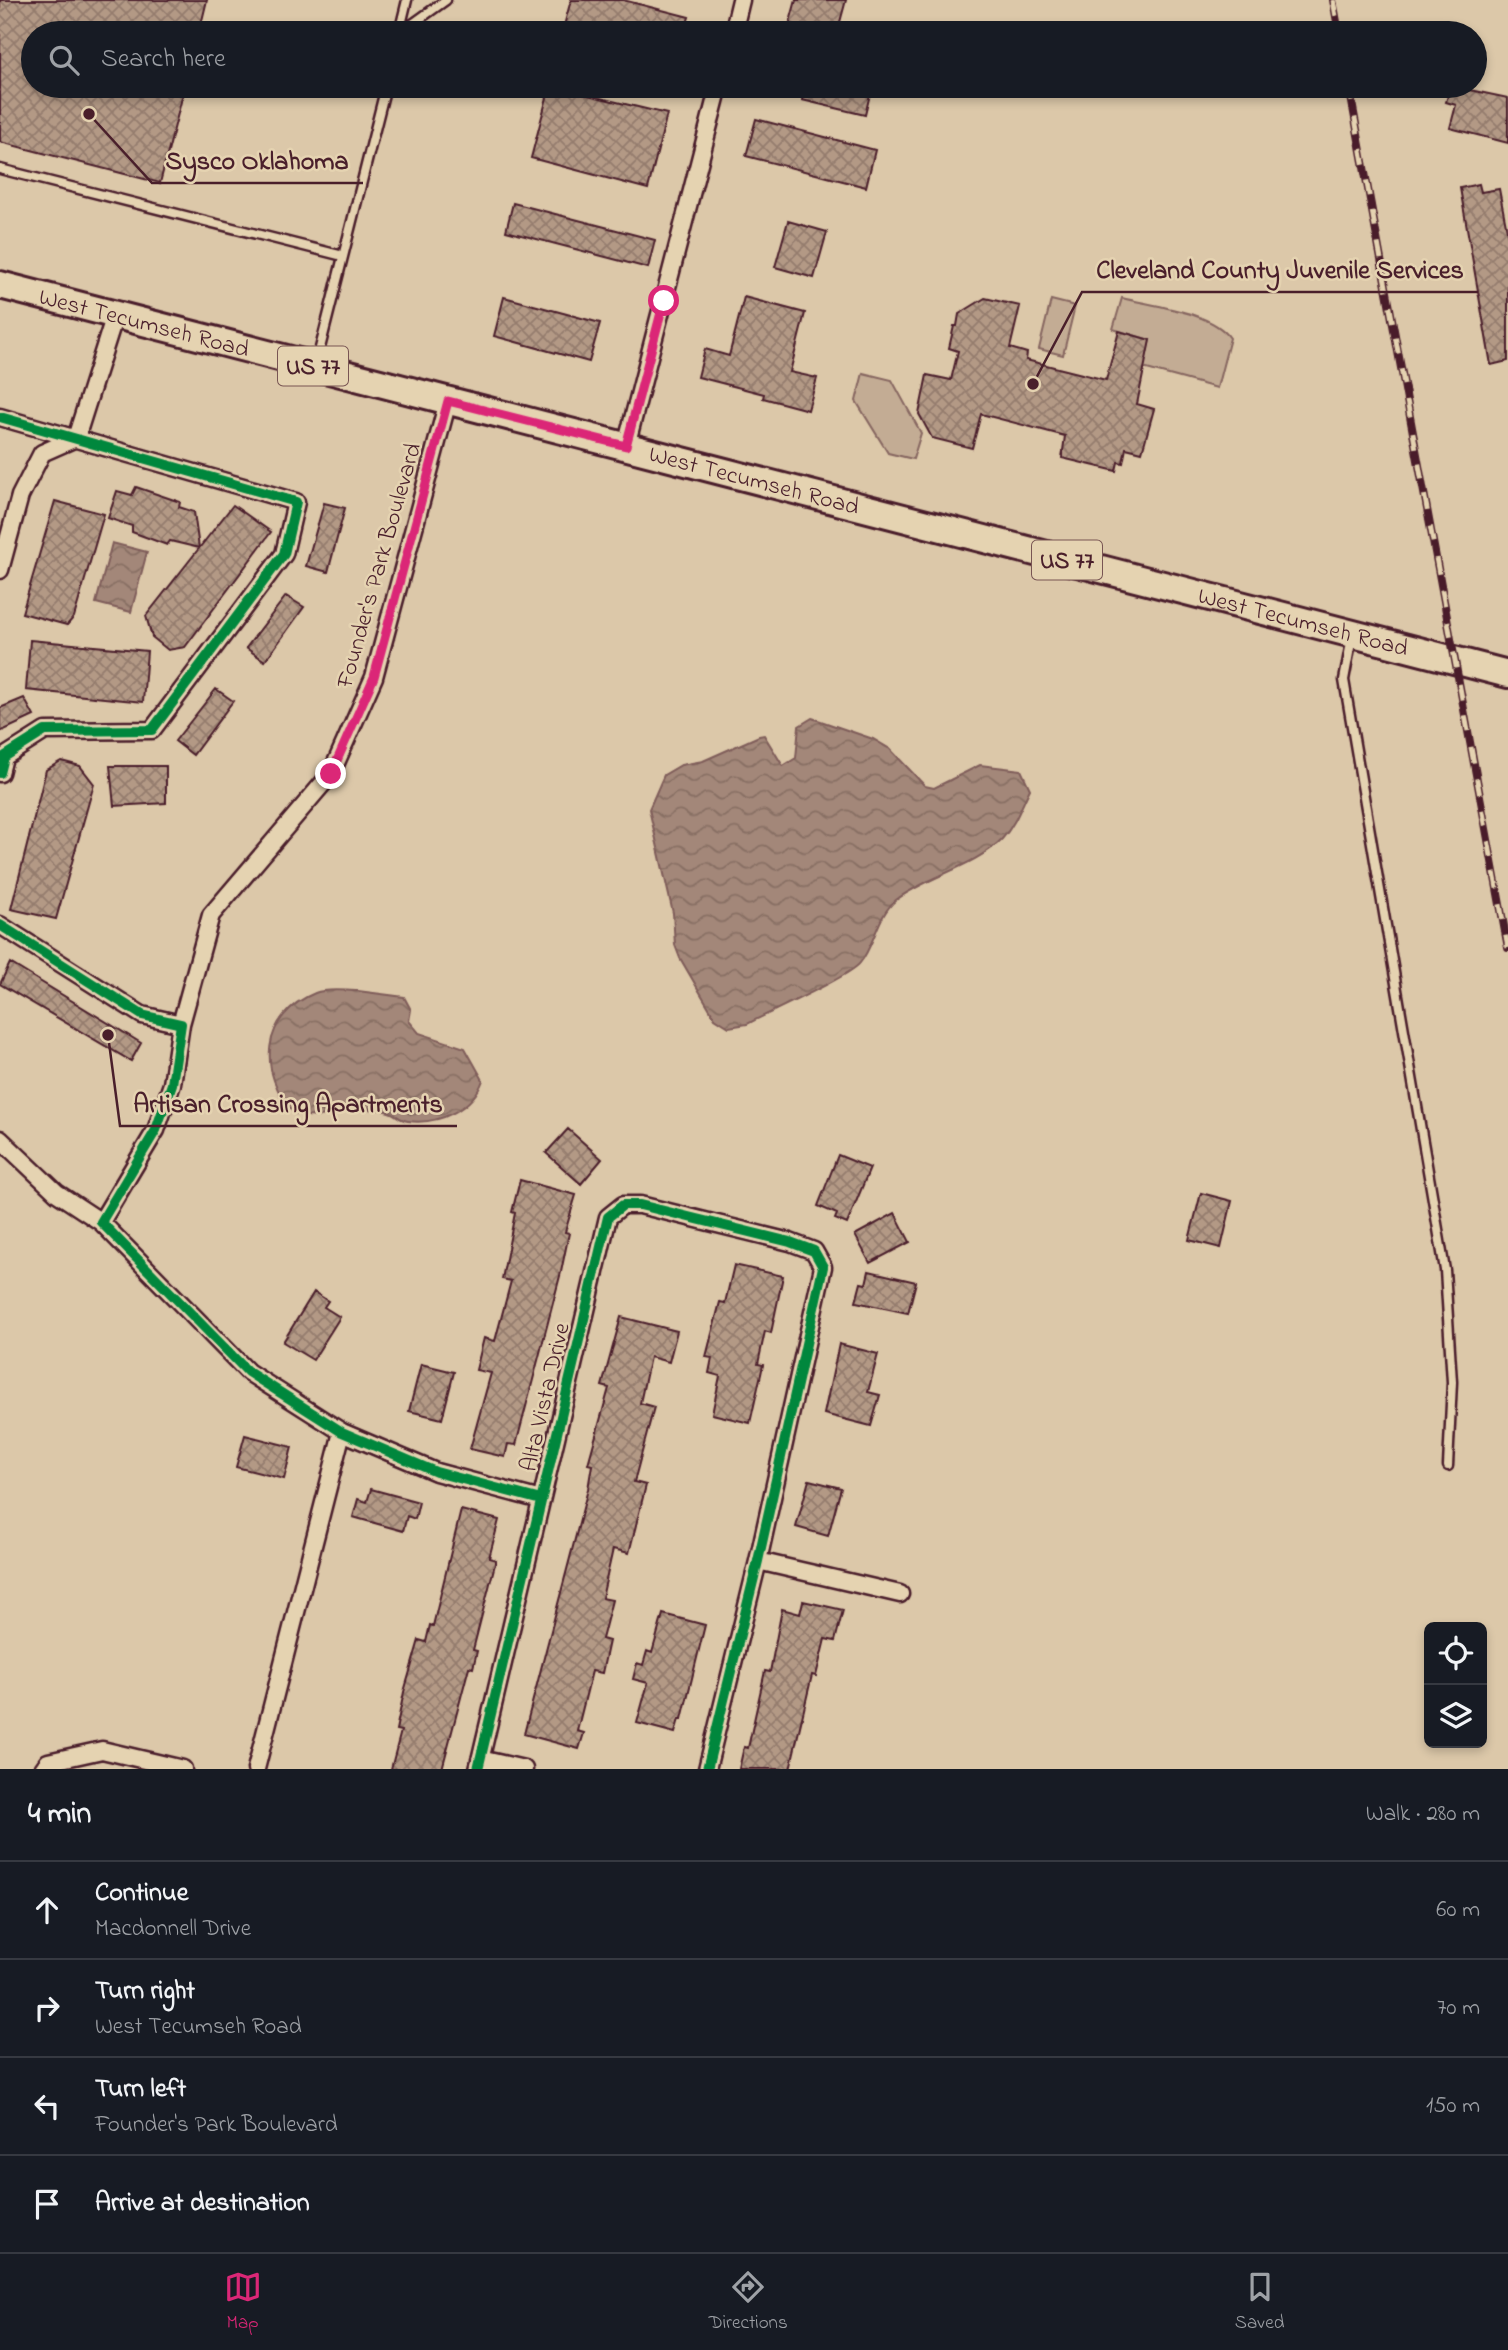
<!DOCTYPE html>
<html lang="en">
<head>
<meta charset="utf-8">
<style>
  body { margin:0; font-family:"Indie Flower",sans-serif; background:#20242c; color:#f1f3f6 }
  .controls { position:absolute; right:21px; bottom:21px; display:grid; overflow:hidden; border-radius:10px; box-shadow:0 4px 10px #0003 }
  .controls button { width:63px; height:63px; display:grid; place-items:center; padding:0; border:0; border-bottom:2px solid #363941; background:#171b24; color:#f1f3f6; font:35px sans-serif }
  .stop { position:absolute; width:21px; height:21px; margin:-16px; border:5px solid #db2777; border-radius:50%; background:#fff }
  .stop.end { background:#db2777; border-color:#fff; box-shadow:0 2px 7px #0008 }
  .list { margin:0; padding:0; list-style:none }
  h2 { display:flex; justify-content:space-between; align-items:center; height:91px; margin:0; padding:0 28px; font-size:30px }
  h2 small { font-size:23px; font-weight:400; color:#9ea1a6 }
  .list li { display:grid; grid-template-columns:46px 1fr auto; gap:21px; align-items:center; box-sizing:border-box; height:98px; padding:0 28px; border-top:2px solid #363941 }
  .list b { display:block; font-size:26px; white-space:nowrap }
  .list p { margin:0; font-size:23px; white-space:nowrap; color:#9ea1a6 }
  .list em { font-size:23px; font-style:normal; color:#9ea1a6 }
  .icon { flex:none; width:38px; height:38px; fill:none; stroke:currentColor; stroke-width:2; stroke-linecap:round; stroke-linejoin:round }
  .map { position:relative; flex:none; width:1508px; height:1769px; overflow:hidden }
  .search { position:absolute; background:#171b24; box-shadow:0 4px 10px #0003; left:21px; right:21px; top:21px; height:77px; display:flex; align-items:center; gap:18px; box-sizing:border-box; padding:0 24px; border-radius:38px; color:#9ea1a6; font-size:26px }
  .sheet { height:483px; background:#171b24 }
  nav { display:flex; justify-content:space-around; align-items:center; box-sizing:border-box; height:98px; border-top:2px solid #363941; background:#171b24; font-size:19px; color:#9ea1a6 }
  nav a { display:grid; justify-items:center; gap:4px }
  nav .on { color:#db2777 }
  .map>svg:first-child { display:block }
  .green { fill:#c3ac94; stroke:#866660; stroke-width:2 }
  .water { fill:url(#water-waves); stroke:#7f5d5a; stroke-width:2 }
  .building { fill:url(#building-cross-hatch); stroke:#4a1f2b; stroke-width:2 }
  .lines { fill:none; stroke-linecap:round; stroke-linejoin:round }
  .lane-casing { stroke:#4a1f2b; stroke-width:13 }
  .street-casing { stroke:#4a1f2b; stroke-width:21 }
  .primary-casing { stroke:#4a1f2b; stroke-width:32 }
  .lane { stroke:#e5d3b1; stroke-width:8 }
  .street { stroke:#e5d3b1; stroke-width:16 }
  .primary { stroke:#e5d3b1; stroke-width:26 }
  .rail-casing { stroke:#4a1f2b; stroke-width:8 }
  .rail { stroke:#e5d3b1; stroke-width:5; stroke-dasharray:16; stroke-linecap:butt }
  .cycleway-casing { stroke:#e5d3b1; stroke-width:15 }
  .cycleway { stroke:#00873e; stroke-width:10 }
  .route { stroke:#db2777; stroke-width:9 }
  .labels { text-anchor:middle; stroke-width:5; stroke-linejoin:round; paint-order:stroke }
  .shield { fill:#e5d3b1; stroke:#785553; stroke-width:2 }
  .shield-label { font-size:23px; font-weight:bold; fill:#4a1f2b }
  .street-label { font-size:24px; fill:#4a1f2b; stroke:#e5d3b1 }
  .leader { fill:none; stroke:#4a1f2b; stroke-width:2.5 }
  .callout-dot { fill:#4a1f2b; stroke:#e5d3b1; stroke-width:2.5 }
  .callout-label { font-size:26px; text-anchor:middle; font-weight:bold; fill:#4a1f2b; stroke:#e5d3b1; stroke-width:5; stroke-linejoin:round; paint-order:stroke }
</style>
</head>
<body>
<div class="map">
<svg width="1508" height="1769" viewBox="0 0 1508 1769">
  <defs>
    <pattern id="water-waves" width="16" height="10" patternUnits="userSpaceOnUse" patternTransform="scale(1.75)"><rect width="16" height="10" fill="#a38779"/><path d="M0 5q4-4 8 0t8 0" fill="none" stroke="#876e63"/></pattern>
    <pattern id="building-cross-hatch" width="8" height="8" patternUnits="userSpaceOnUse" patternTransform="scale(1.75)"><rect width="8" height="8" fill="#b39985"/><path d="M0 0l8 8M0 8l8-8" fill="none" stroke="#947c6d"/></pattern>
  </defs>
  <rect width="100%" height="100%" fill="#dcc8a9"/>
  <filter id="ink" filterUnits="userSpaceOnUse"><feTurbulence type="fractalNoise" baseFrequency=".0143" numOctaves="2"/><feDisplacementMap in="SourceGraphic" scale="14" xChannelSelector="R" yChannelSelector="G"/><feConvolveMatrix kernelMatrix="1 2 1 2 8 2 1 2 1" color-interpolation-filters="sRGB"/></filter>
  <g filter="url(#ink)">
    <!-- green -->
    <path class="green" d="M1122 298C1153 306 1212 312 1230 338L1217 388 1143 368 1150 340 1113 329Z
      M1051 300 1075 306 1063 355 1039 349Z
      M863 373 892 380 921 433 913 459 888 453 856 401Z"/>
    <!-- water -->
    <path class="water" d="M112 543 147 552 131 612 96 603Z
      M812 718 873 739 890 749 925 786 934 788 980 765 1021 770 1030 789C1021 807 1015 825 1002 839 976 866 926 877 896 900 877 916 875 944 860 963 849 977 768 1013 747 1024L729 1027 715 1018 680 958 675 945 673 913 649 809 664 775 681 765 703 761 759 736 764 735 783 766 796 758 799 726Z
      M358 991 404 997 411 1010 409 1021 419 1033 465 1048 483 1080C473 1109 439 1125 408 1121 399 1120 397 1114 389 1112 382 1109 370 1109 362 1109 332 1108 326 1123 294 1113 257 1073 261 1015 315 993 327 988 345 991 358 991Z"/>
    <!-- building -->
    <path class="building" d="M0 0H207L199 33H33V86H185L160 183 0 142Z
      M571 0H623L689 17 684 33H562Z
      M796 0H846L837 33H787Z
      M550 86 667 114 648 189 531 158Z
      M805 86H872L865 115 802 100Z
      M1451 86 1508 98V143L1450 128 1456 105 1446 102Z
      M756 119 875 150 866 187 746 156Z
      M1479 184 1481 192 1499 189 1508 236V361L1491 365 1460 188Z
      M513 203 655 240 648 268 506 231Z
      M788 221 827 232 814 278 775 267Z
      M504 297 600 323 589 362 494 336Z
      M744 297 805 313 790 372 817 378 808 410 763 398 764 394 698 377 705 349 729 356Z
      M985 298 1020 306 1010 348 1027 353 1026 360 1106 380 1119 331 1150 340 1137 404 1154 409 1142 452 1126 448 1123 463 1118 462 1116 471 1062 458 1065 436 981 414 972 448 932 438 919 414 927 375 951 380 958 351 949 348 954 326H957L959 314Z
      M136 487 180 502 179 507 194 512 199 548 170 541 167 545 132 532V526L108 518 117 491 132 495Z
      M55 501 104 514 74 617 67 625 22 613Z
      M324 503 345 508 328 572 306 566Z
      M233 505 271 532 185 647 168 650 152 637 146 616Z
      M286 596 304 607 265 661 246 648Z
      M30 640 147 651 143 702 26 690Z
      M216 689 233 701 193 755 175 741Z
      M24 698 34 716 0 732V708Z
      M61 761 80 766 94 784 56 919 11 909 46 770Z
      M110 766H166V803L114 806Z
      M10 963 141 1043 131 1061 0 984Z
      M568 1129 602 1159 581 1184 546 1153Z
      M838 1155 870 1168 847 1224 835 1219 837 1214 818 1206Z
      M520 1180 576 1195 565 1232 569 1233 561 1272 516 1445 508 1444 505 1457 470 1449 491 1373 476 1370 484 1338 495 1341 511 1281 502 1279 515 1213 512 1212Z
      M1201 1193 1232 1201 1221 1248 1189 1240Z
      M895 1213 910 1242 870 1263 855 1235Z
      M734 1265 783 1276 771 1333 765 1331 758 1364 763 1365 750 1423 712 1414 720 1376 709 1373 712 1358 706 1357 720 1302 725 1303Z
      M869 1271 916 1282 908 1313 856 1302 861 1283 866 1284Z
      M314 1292 328 1301 324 1307 340 1317 313 1360 283 1342Z
      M621 1317 677 1331 669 1362 650 1357 640 1403 654 1407 634 1482 646 1485 629 1553 613 1549 602 1598 612 1600 602 1639 609 1641 602 1673 592 1671 577 1731 584 1733 579 1749 524 1734 588 1489 592 1465 588 1464 609 1388 602 1386Z
      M839 1344 878 1354 868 1392 880 1395 871 1426 824 1414Z
      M421 1364 454 1372 442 1419 409 1411Z
      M245 1435 292 1447 284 1479 236 1467Z
      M809 1480 841 1488 828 1536 796 1527Z
      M371 1489 419 1502 415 1519 407 1516 403 1531 353 1517 358 1499 367 1502Z
      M461 1510 499 1520 489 1558 496 1560 473 1650 477 1651 473 1668 469 1667 442 1769H391L401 1731 396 1730 404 1692 419 1640 426 1642 430 1625 433 1626Z
      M803 1601 843 1610 835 1641 825 1639 816 1676 812 1675 790 1769H739L744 1747 748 1748 765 1671 770 1672 782 1609 800 1614Z
      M663 1614 705 1625 682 1719H679L675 1733 637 1723 648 1683 633 1679 637 1663 643 1665 647 1651 652 1653Z"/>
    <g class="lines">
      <defs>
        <path id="lane" d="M399 33 407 0
          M400 33 446 0
          M0 169 343 256
          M316 364 386 86
          M1352 637 1344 680 1445 1270 1452 1382 1448 1466"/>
        <path id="street" d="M733 33 741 0
          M0 417 296 502 284 554 152 730 45 731 4 757 0 773
          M626 446 719 86
          M0 570 20 496 42 453 76 438 115 315
          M0 925 142 1015 181 1024 172 1084 156 1130 101 1222 248 1372 342 1432 436 1472 541 1500
          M181 1024 211 915 331 774 374 677 448 401
          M0 1139 57 1193 101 1222
          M758 1561 900 1594
          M480 1759 524 1769
          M43 1769 48 1762 102 1750 183 1769
          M256 1769 342 1432
          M478 1769 608 1217 623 1205H640L790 1242 814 1251 823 1267 758 1561 707 1769"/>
        <g id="primary">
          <path id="s1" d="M0 285 1508 674"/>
        </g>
      </defs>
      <!-- lane casing -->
      <use href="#lane" class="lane-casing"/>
      <!-- street casing -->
      <use href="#street" class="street-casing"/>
      <!-- primary casing -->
      <use href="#primary" class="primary-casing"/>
      <!-- lane -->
      <use href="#lane" class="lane"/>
      <!-- street -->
      <use href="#street" class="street"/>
      <!-- primary -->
      <use href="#primary" class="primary"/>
      <defs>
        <path id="rail" d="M1333 0 1339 33
          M1349 86 1508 948"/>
      </defs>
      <!-- rail casing -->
      <use href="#rail" class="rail-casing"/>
      <!-- rail -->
      <use href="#rail" class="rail"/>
      <defs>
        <path id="cycleway" d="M0 417 296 502 284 554 152 730 45 731 4 757 0 773
          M0 925 142 1015 181 1024 172 1084 156 1130 101 1222 248 1372 342 1432 436 1472 541 1500
          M478 1769 608 1217 623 1205H640L790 1242 814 1251 823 1267 758 1561 707 1769"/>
      </defs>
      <!-- cycleway casing -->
      <use href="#cycleway" class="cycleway-casing"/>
      <!-- cycleway -->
      <use href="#cycleway" class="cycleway"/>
    </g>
  </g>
  <g class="lines" filter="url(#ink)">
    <!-- route -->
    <path class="route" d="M331 774 374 677 448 401 626 446 664 301"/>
  </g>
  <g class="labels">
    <!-- shield labels -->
    <g class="shield">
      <rect x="278" y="346.5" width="70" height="39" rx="5"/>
      <rect x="1032" y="540.5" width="70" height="39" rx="5"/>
    </g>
    <g class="shield-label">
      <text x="313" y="374">US 77</text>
      <text x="1067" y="568">US 77</text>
    </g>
    <!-- street labels -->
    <g class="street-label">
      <text dy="8" stroke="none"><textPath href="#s1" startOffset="149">West Tecumseh Road</textPath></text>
      <text dy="8" stroke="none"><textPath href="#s1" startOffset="779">West Tecumseh Road</textPath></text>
      <text transform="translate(378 565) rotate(-74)" y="8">Founder's Park Boulevard</text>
      <text dy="8" stroke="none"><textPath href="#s1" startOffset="1346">West Tecumseh Road</textPath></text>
      <text transform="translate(544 1397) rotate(-77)" y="8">Alta Vista Drive</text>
    </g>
  </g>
  <!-- callouts -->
  <path class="leader" d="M89 114L152 183H363M1033 384L1082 292H1478M108 1035L120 1126H457"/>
  <g class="callout-dot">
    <circle cx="89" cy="114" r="7"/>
    <circle cx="1033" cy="384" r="7"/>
    <circle cx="108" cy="1035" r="7"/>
  </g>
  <g class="callout-label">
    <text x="257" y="169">Sysco Oklahoma</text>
    <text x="1280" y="278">Cleveland County Juvenile Services</text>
    <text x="288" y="1112">Artisan Crossing Apartments</text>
  </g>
</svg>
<div class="controls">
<button><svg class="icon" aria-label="locate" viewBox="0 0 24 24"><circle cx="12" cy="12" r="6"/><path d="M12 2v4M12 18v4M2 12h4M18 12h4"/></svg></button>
<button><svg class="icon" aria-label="layers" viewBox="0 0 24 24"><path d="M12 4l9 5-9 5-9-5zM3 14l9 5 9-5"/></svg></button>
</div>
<div class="stop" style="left:664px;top:301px"></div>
<div class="stop end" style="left:331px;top:774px"></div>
<div class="search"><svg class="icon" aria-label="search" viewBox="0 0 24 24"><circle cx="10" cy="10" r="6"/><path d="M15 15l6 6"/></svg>Search here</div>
</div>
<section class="sheet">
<h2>4 min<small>Walk · 280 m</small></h2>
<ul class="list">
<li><svg class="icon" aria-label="ahead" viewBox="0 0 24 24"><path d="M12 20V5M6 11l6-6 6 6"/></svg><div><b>Continue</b><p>Macdonnell Drive</p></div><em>60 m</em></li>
<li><svg class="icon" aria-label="right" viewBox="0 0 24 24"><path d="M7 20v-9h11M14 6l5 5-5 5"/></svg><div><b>Turn right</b><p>West Tecumseh Road</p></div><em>70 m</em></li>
<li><svg class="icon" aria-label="left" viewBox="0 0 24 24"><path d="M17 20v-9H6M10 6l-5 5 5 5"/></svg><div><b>Turn left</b><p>Founder's Park Boulevard</p></div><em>150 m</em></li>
<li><svg class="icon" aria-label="arrive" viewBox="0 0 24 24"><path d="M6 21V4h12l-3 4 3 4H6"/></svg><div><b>Arrive at destination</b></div></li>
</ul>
</section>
<nav>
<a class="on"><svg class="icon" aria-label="map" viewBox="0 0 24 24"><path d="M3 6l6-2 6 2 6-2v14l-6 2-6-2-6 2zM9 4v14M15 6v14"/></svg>Map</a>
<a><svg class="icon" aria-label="directions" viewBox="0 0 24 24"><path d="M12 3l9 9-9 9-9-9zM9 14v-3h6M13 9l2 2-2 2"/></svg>Directions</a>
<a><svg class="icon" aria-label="saved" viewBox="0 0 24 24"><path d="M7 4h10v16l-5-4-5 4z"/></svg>Saved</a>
</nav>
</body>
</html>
